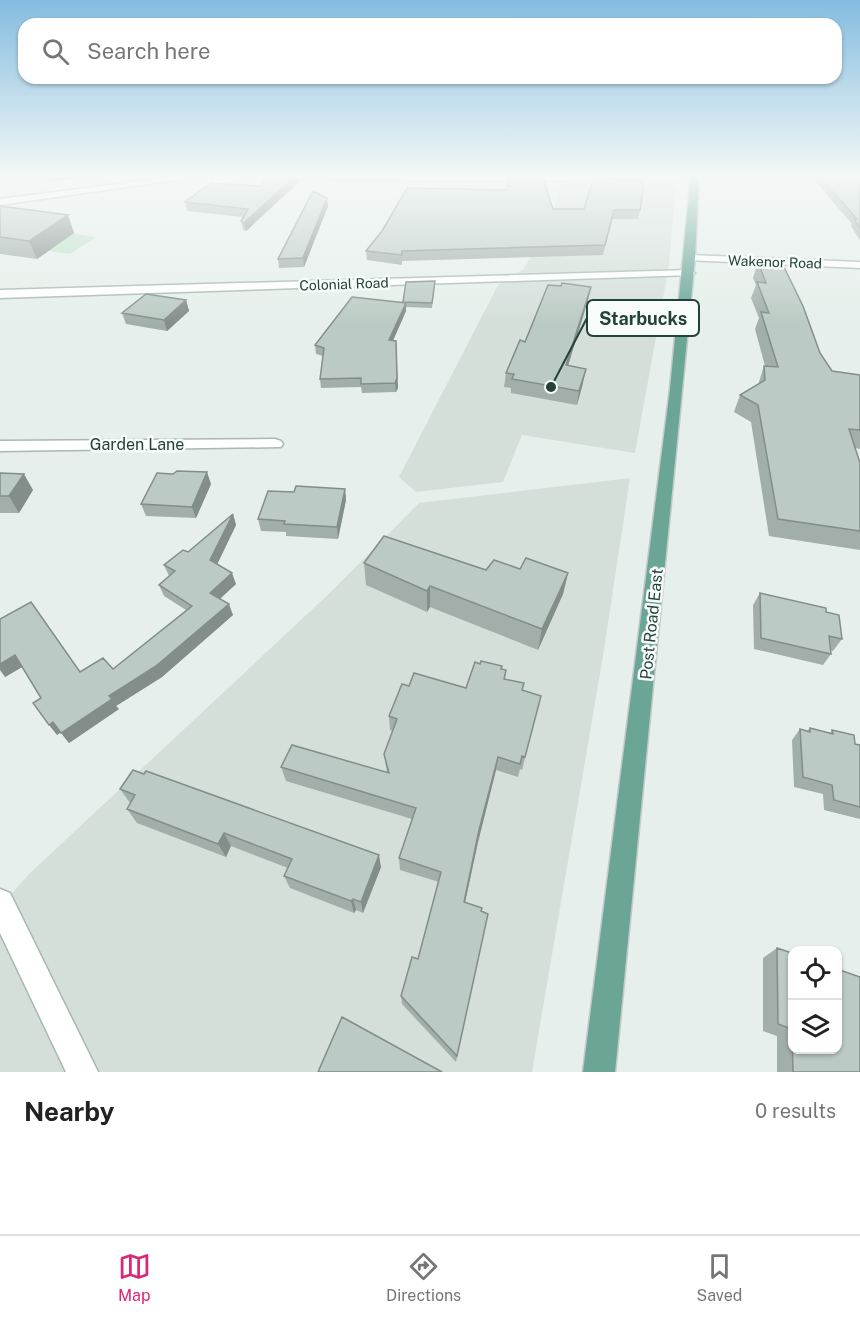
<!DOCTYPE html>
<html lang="en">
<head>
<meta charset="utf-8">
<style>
  body { margin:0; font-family:"Public Sans",sans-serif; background:#f2f2f2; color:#222 }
  .controls { position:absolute; right:18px; bottom:18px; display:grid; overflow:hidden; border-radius:12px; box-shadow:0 2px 4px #0004 }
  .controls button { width:54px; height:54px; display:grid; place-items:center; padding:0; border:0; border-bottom:2px solid #e0e0e0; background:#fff; color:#222; font:30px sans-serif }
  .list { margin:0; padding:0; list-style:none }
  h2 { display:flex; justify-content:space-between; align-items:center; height:78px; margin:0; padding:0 24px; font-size:26px }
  h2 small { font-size:20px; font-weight:400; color:#767676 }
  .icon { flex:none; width:33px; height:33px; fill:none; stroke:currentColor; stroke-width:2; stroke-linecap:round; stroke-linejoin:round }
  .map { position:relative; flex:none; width:860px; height:1072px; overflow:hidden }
  .search { position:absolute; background:#fff; box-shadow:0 2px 4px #0004; left:18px; right:18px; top:18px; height:66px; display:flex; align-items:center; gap:15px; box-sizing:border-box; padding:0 21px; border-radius:18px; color:#767676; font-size:22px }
  .sheet { height:162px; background:#fff }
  nav { display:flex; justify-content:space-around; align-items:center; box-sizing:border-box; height:84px; border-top:2px solid #e0e0e0; background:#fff; font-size:16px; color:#767676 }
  nav a { display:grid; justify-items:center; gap:3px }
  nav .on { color:#db2777 }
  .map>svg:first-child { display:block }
  .built { fill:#d4dfda }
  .green { fill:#bfe0c8 }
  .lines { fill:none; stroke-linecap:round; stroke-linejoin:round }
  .minor-casing { stroke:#a8b8b2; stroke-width:3 }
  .major-casing { stroke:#c2cac8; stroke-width:3 }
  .minor { fill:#fff; fill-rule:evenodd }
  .major { fill:#6aa596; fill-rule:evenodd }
  .wall { fill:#a1aea9 }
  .shaded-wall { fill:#838d89 }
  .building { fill:#bbcac4; stroke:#838d89; stroke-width:1.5 }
  .labels { text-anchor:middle; stroke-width:5; stroke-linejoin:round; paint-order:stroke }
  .far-street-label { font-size:14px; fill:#24423a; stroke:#f7fbf9 }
  .street-label { font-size:16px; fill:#24423a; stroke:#f7fbf9 }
  .leader { fill:none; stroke:#24423a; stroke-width:2 }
  .callout-dot { fill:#24423a; stroke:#f7fbf9; stroke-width:2 }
  .callout { fill:#f7fbf9; stroke:#24423a; stroke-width:2 }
  .callout-label { font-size:18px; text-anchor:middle; font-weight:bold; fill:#24423a }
</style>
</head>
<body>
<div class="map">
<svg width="860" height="1072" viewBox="0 0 860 1072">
  <rect width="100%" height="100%" fill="#e6efeb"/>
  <!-- built -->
  <path class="built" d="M654 178 673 179 676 182 669 265 635 453 522 435 503 482 416 492 399 477 498 285 523 270 551 221 561 180Z
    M630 478 603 656 532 1072H0V907L28 875 334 589 419 503Z"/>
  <!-- green -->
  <path class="green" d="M46 230 96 237 70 254 49 251 61 243 32 239Z"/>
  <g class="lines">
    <defs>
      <path id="minor" d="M189 175H212L0 205V199Z
        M267 175H657L653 178 507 181 271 178Z
        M690 255 860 262V268L686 260 685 258Z
        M689 270 695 273 693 275 0 298V290Z
        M275 439 281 441 283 444 281 447 0 451V441Z
        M0 889 10 893 98 1072H66L0 933Z"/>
      <path id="major" d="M691 175H699L695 258 615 1072H583L670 389Z"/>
    </defs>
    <!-- minor casing -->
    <use href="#minor" class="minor-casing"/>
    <!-- major casing -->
    <use href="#major" class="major-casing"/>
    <!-- minor -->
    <use href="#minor" class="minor"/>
    <!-- major -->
    <use href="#major" class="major"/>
  </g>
  <!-- wall -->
  <path class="wall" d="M266 175H299L300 181 246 231 243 230 241 221 243 217 187 211 185 202 260 186Z
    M810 175H860V240L851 226 852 224Z
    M0 206 68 215 74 233 37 259 0 254Z
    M328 206 304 267 279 268 278 259Z
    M553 209 640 210 638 219H612L603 255 402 261V265L367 260 366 251Z
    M758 262 832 371 860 375V449L855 448 860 463V550L769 536 751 422 734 412 740 395 758 385 764 366H765L755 329 759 318 751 298 756 285 753 278Z
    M435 281 432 308 406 307V311L393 341 398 388 396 392 362 393 361 387 321 388 320 379 323 356 316 354 315 345 403 302Z
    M561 286 591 287 588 300 568 365 583 383 577 405 511 393V388L504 387 506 373Z
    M186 300 189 311 167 331 126 324 122 313Z
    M0 473 33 490 19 513H0Z
    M211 484 196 518 146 516 141 504Z
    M345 489 346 500 338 539 286 536V532L261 531 258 519 294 492Z
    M233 514 236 525 217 564 236 584 220 599 233 615 162 677 116 706 119 709 69 743 61 732 57 735 41 698 22 667 5 677 0 619 80 672 113 669 186 610 164 596 159 585 169 576 164 565 188 552Z
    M364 563 486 570 520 569 568 573 563 594 538 650 430 607 427 612 366 585Z
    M760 593 826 612 842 639 833 651 831 650V654L823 665 754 649 753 605Z
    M501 669 506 670 505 679 524 683 522 691 537 710 522 770 520 769 518 777 496 770 478 842 465 902 488 914 456 1062 402 1004 401 996 418 959 439 882 400 870 399 858 412 819 286 781 281 767 387 773 384 754 393 731 390 730 389 716 409 686 466 688Z
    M810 728 830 733 832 730 855 744 860 745V819L824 810 823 794 794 787 792 740 800 729 807 731Z
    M120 789 381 867 363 913 356 910 354 913 290 888 284 876 288 868 231 846 226 857 137 823 127 809 130 803Z
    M777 948 860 1072H777V1036L763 1031V958Z"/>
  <!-- shaded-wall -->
  <path class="shaded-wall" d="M46 175H112L49 182Z
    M296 175H299L300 181 246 231 244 223Z
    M327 198 328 206 304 267 303 258Z
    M68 215 74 233 37 259 29 241Z
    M591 287 588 300 564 379 566 365Z
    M186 300 189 311 167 331 164 320Z
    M406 303V311L389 349V340Z
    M396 341 398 388 396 392 395 383Z
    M586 369 583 383 577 405 579 391Z
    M207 472 211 484 196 518 192 507Z
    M24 474 33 490 19 513 9 496Z
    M345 489 346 500 338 539 337 527Z
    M233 514 236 525 214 571 210 560Z
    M232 573 236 584 214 604 210 593Z
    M568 573 563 594 538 650 542 629Z
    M430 586V607L427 612V591Z
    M229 604 233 615 162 677 116 706 119 709 69 743 61 733Z
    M15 655 24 666 5 677 0 670V664Z
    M53 722 61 732 57 735 49 725Z
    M498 757 496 770 478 842 463 912 464 902 479 830Z
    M224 833 231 846 226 857 218 844Z
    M379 855 381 867 363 913 361 902Z
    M353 899 356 910 354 913 351 901Z"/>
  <!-- building -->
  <path class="building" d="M266 175H296L244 223 241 221 248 209 185 202 211 183 260 186Z
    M509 175H542L553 209H584L594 177 644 182 640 210H614L605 245 402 251V255L366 251 382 231 407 188 507 190Z
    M818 175H860V228L854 219H857Z
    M313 191 327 198 303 258 278 259Z
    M0 206 68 215 29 241 0 237Z
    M758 262 782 263 803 306 820 353 832 371 860 375V430L849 429 860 463V531L778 519 758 405 740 395 765 380 764 366 778 367 761 312 769 313 757 282 766 283Z
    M435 281 432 303 403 302 406 282Z
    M562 283 591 287 566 365 586 369 579 391 512 379 514 374 506 373 520 340 525 342 548 285 561 286Z
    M146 294 186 300 164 320 122 313Z
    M352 297 406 303 389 340 396 341 397 378 395 383 361 384V378L320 379 324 348 315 345Z
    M177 471 207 472 192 507 141 504 157 473 173 474Z
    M0 473 24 474 9 496H0Z
    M296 486 345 489 337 527 284 524 285 521 258 519 268 491 294 492Z
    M233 514 210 560 232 573 210 593 229 604 156 666 109 696 112 699 61 733 53 722 49 725 33 703 41 698 15 655 0 664V619L31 602 80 672 103 658 113 669 192 606 159 585 175 571 164 565 183 550 188 552Z
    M384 536 486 570 494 560 520 569 526 558 568 573 542 629 430 586 427 591 364 563Z
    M760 593 826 608V612L839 615 842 639 829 636 831 654 761 638Z
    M481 661 502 666 501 669 506 670 504 679 524 683 522 690 541 696 525 757 522 756 520 764 498 757 479 830 464 902 482 908 481 911 488 914 457 1056 401 996 412 957 418 959 441 872 399 858 416 808 281 767 292 745 389 773 384 754 397 719 389 716 402 684 409 686 414 673 466 688 475 662 480 664Z
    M810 728 833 734 832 730 854 735 855 744 860 745V807L834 800 832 785 803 777 800 729 810 732Z
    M133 770 144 774 146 771 379 855 361 902 353 899 351 901 284 876 292 859 224 833 218 844 127 809 135 795 120 789Z
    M777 948 792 953V1050H837V969L860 977V1072H793L792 1029 778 1024Z
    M342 1017 442 1072H318Z"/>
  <!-- sky -->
  <linearGradient id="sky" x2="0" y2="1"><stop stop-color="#84bce0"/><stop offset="0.54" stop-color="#f4f8f6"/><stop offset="1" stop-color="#f4f8f6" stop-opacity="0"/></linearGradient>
  <rect width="860" height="325" fill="url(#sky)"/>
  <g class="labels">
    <!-- far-street labels -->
    <g class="far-street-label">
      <text transform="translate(775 262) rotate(2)" y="5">Wakenor Road</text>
      <text transform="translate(344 284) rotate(-2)" y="5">Colonial Road</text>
    </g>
    <!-- street labels -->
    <g class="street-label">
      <text x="137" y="450">Garden Lane</text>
      <text transform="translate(651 624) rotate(-84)" y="6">Post Road East</text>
    </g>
  </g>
  <!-- callouts -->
  <path class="leader" d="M551 387L587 318"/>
  <circle class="callout-dot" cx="551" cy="387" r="6"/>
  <rect class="callout" x="587" y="300" width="112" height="36" rx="6"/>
  <g class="callout-label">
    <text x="643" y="325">Starbucks</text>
  </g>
</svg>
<div class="controls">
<button><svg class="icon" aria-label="locate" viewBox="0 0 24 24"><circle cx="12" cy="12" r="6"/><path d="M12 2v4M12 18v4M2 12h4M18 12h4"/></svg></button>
<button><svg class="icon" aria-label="layers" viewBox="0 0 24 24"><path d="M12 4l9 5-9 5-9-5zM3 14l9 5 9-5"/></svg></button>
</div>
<div class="search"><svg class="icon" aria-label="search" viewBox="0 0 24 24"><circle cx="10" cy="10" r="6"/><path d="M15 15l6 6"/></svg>Search here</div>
</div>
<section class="sheet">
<h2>Nearby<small>0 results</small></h2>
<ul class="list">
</ul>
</section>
<nav>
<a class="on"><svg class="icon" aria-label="map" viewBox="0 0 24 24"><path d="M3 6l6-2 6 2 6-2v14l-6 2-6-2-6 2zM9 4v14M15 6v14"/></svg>Map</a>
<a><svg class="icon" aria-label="directions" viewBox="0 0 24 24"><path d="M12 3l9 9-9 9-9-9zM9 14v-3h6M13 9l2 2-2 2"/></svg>Directions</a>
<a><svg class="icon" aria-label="saved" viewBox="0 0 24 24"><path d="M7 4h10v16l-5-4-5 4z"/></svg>Saved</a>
</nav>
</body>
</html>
